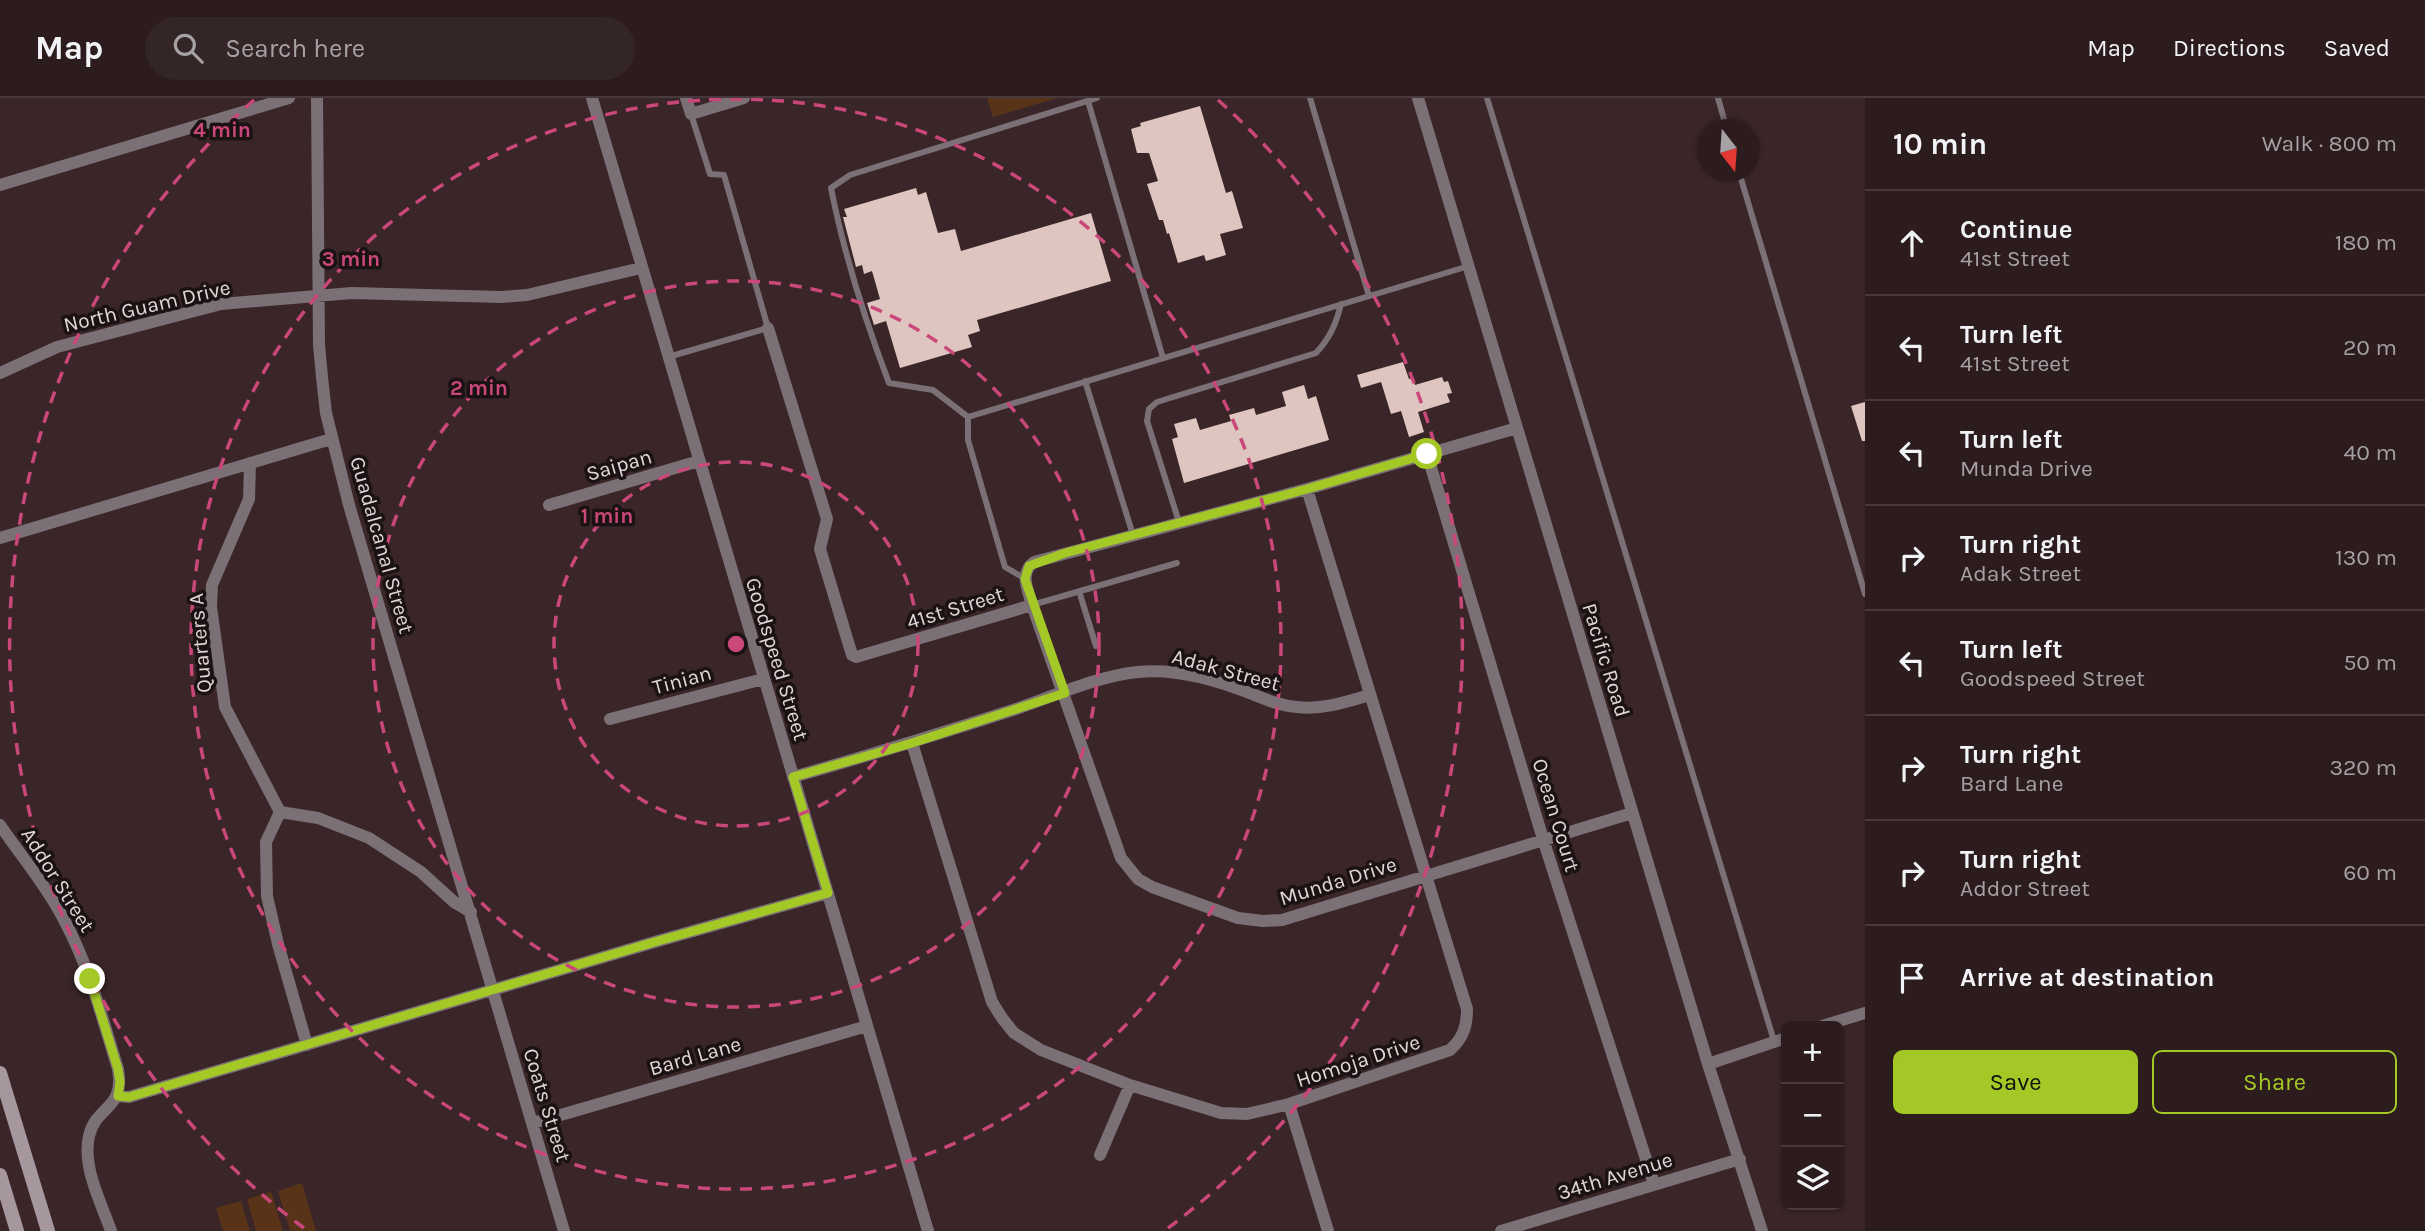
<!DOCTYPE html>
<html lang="en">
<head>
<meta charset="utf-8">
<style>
  body { margin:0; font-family:Karla,sans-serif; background:#342527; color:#f1f3f6 }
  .controls { position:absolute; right:21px; bottom:21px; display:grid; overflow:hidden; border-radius:10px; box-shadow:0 2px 5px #0004 }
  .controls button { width:63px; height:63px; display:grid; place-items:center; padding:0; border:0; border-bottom:2px solid #483a3c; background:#2c1c1e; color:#f1f3f6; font:35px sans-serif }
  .compass { position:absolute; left:1697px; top:21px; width:63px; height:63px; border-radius:50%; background:#2c1c1e; box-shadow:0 2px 5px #0004; rotate:163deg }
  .stop { position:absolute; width:21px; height:21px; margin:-16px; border:5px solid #a4c825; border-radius:50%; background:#fff }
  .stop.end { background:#a4c825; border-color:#fff; box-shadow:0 2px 7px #0008 }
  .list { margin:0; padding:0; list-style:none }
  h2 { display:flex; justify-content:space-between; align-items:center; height:91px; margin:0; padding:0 28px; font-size:30px }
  h2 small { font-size:23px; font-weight:400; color:#a6a1a4 }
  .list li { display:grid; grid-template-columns:46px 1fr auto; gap:21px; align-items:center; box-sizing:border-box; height:105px; padding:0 28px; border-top:2px solid #483a3c }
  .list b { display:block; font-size:26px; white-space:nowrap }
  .list p { margin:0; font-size:23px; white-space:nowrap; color:#a6a1a4 }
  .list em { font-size:23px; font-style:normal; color:#a6a1a4 }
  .actions { display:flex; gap:14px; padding:21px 28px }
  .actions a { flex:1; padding:16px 0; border:2px solid #a4c825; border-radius:10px; text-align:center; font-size:24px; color:#a4c825 }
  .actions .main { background:#a4c825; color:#111 }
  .icon { flex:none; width:38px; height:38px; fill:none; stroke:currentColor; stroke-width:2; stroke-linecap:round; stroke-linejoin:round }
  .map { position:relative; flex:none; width:1865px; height:1133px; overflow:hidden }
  header { display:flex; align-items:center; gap:42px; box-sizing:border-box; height:98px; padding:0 35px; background:#2c1c1e; border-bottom:2px solid #483a3c }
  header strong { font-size:33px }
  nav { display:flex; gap:38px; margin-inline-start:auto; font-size:24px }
  .search { width:490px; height:63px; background:#342527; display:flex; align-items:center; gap:18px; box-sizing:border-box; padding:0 24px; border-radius:38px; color:#a6a1a4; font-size:26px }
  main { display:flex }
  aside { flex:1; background:#2c1c1e }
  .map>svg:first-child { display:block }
  .green { fill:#593317 }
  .building { fill:#dfc5bf }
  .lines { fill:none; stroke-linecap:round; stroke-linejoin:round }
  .service { stroke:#7a7075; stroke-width:6 }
  .minor { stroke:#7a7075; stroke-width:12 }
  .secondary { stroke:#a6969e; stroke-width:14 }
  .route { stroke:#a4c825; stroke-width:9 }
  .ring { fill:none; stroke:#ca477a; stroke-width:3.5; stroke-dasharray:12 9 }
  .labels { text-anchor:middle; stroke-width:7; stroke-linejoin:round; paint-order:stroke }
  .street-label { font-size:21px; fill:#e3d5d7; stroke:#1b1213 }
  .centre { fill:#ca477a; stroke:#1b1213; stroke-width:3.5 }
  .ring-label { font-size:21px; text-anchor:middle; font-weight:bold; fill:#ca477a; stroke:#1b1213; stroke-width:7; stroke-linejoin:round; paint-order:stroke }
</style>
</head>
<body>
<header>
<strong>Map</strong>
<div class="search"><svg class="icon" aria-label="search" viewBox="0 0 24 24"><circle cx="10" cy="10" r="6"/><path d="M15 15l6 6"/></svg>Search here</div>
<nav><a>Map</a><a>Directions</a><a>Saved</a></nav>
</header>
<main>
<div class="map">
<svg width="1865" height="1133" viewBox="0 0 1865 1133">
  <rect width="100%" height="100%" fill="#3a2628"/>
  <!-- green -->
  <path class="green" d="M987 0H1057L993 19Z
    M302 1085 316 1133H290L278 1093Z
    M271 1094 283 1133H256L247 1101Z
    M241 1103 250 1133H223L216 1110Z"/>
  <!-- building -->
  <path class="building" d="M1200 8 1226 95 1232 93 1243 130 1220 136 1226 157 1206 163 1204 157 1178 165 1169 135 1167 136 1163 122H1159L1147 86 1158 83 1149 55H1137L1131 31 1141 28 1140 25Z
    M916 90 918 97 926 94 938 135 955 131 961 153 1091 115 1111 183 977 222 980 233 968 237 972 249 900 270 886 223 874 227 867 205 880 201 872 173 864 176 862 167 856 169 843 119H847L844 111Z
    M1403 264 1409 281 1413 280 1415 287 1442 279 1444 284 1448 283 1452 295 1447 296 1450 304 1418 314 1424 334 1409 339 1401 313 1391 316 1381 284 1361 290 1357 277Z
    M1304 287 1308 301 1316 298 1329 342 1184 385 1172 341 1178 339 1174 326 1196 320 1200 332 1231 323 1229 317 1254 310 1256 317 1286 308 1282 294Z
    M1865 304V343H1862L1851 308Z"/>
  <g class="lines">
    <!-- service -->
    <path class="service" d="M1310 0 1369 198
      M1487 0 1774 943
      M1718 0 1727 32
      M1088 3 1163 260
      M1739 74 1865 496
      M668 259 768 230 724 77 710 76 691 16
      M1085 283 1133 437
      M968 319 933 292 889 285C865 222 844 156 831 90L850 77 1097 0
      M1179 424 1147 323 1149 311 1157 304 1316 255C1330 240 1336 226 1341 206
      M1024 480 1005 469 968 342V319L1469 168
      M1079 493 1096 548
      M1032 507 1177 465"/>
    <!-- minor -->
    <path class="minor" d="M317 0 319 247 322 279 326 315 349 407 564 1133
      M592 0 928 1133
      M686 0 691 16 744 0
      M1418 0 1708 966 1762 1133
      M0 87 289 0
      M768 230 827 421 820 451 852 557 856 559 1032 507
      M0 275 57 249 221 206 352 195 501 199 527 197 641 170
      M1517 330 1307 391 1034 464C1019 475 1028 492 1032 507L1121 760 1138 781 1152 789 1238 820 1263 823 1282 822 1632 715
      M1427 356 1543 741 1654 1086
      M250 365 249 401 212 487 211 509 225 609 280 714 318 720 369 740 421 774 454 804 471 814
      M549 407 699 363
      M0 440 331 341
      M610 621 763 581
      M912 645 992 904 1002 920 1014 935 1041 952 1130 987 1221 1015 1247 1016 1289 1006 1450 952C1463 940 1467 929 1467 911L1307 391
      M793 679C867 658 942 635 1016 611 1055 598 1097 578 1138 574 1175 570 1217 582 1252 596 1267 602 1281 608 1297 609 1323 612 1346 604 1370 597
      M280 714 266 744 267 798 278 846 307 947
      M0 727C21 758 46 787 63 820 89 867 102 920 118 971 125 1013 96 1007 89 1038 82 1069 101 1104 111 1133
      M1822 928 1865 915
      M1708 966 1786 940
      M118 998 129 999 658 843 828 795
      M1289 1006 1328 1133
      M533 1025 867 928
      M1100 1057 1130 987
      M1501 1133 1740 1061"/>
    <!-- secondary -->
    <path class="secondary" d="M0 975 48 1133
      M0 1077 17 1133"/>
  </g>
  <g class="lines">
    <!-- route -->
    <path class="route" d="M90 881 118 971 120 984 118 998 129 999 658 843 828 795 793 679 912 645 1065 595 1025 481 1029 468 1065 455 1307 391 1427 356"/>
  </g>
  <!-- distance rings -->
  <g class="ring">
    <circle cx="736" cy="546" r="182"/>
    <circle cx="736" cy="546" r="363"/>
    <circle cx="736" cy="546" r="545"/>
    <path d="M304 1130A727 727 0 0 1 254 2M1218 2A727 727 0 0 1 1168 1130"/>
  </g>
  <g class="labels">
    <!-- street labels -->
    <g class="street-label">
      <text transform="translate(147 208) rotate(-13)" y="7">North Guam Drive</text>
      <text transform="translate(619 367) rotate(-16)" y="7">Saipan</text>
      <text transform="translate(382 447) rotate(74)" y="7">Guadalcanal Street</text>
      <text transform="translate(955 510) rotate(-17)" y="7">41st Street</text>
      <text transform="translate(200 545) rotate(-95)" y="7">Quarters A</text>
      <text transform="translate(777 561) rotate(73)" y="7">Goodspeed Street</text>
      <text transform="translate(1606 562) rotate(73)" y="7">Pacific Road</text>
      <text transform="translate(1226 572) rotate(15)" y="7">Adak Street</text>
      <text transform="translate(682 582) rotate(-15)" y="7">Tinian</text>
      <text transform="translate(1556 717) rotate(73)" y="7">Ocean Court</text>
      <text transform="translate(58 782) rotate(58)" y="7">Addor Street</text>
      <text transform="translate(1338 783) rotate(-17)" y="7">Munda Drive</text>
      <text transform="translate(695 958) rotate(-16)" y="7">Bard Lane</text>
      <text transform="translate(1358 963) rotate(-18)" y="7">Homoja Drive</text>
      <text transform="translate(547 1007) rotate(73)" y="7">Coats Street</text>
      <text transform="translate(1615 1078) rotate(-17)" y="7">34th Avenue</text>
    </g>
  </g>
  <circle cx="736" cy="546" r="10" class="centre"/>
  <g class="ring-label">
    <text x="222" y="39">4 min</text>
    <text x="351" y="168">3 min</text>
    <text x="479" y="297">2 min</text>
    <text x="607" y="425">1 min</text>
  </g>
</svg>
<div class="controls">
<button>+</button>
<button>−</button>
<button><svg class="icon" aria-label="layers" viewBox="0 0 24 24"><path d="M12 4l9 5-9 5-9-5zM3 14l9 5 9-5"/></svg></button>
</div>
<svg class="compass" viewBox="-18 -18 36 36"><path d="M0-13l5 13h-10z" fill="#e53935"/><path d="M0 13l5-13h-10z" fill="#a6a1a4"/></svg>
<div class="stop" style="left:1427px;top:356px"></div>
<div class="stop end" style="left:90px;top:881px"></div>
</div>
<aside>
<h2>10 min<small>Walk · 800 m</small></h2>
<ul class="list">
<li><svg class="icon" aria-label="ahead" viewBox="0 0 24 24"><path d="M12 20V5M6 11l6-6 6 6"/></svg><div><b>Continue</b><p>41st Street</p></div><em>180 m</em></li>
<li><svg class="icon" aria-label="left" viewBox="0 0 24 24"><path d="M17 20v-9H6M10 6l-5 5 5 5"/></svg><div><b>Turn left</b><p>41st Street</p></div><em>20 m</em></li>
<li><svg class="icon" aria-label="left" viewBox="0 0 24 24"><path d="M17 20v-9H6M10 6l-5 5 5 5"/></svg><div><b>Turn left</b><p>Munda Drive</p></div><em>40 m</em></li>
<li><svg class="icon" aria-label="right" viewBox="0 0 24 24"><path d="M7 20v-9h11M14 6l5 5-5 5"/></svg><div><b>Turn right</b><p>Adak Street</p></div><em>130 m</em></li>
<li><svg class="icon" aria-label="left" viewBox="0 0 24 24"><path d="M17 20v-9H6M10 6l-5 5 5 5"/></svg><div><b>Turn left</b><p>Goodspeed Street</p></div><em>50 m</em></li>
<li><svg class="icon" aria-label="right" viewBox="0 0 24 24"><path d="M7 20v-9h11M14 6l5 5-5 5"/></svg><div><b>Turn right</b><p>Bard Lane</p></div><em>320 m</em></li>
<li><svg class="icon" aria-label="right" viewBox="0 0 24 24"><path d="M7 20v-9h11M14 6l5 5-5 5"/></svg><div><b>Turn right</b><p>Addor Street</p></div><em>60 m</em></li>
<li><svg class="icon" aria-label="arrive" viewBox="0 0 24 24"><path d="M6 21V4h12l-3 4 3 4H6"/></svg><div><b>Arrive at destination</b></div></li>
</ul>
<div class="actions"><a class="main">Save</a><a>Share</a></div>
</aside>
</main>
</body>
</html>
